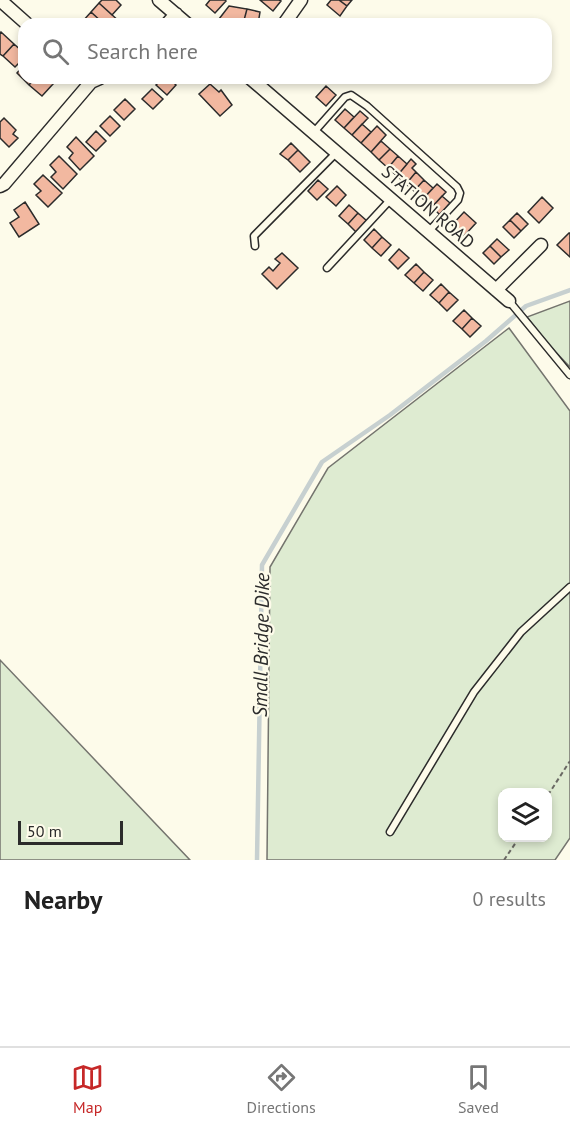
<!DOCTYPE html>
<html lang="en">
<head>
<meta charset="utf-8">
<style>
  body { margin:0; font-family:"PT Sans",sans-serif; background:#f6f6f6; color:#222 }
  .controls { position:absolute; right:18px; bottom:18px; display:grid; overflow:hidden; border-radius:12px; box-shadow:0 3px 9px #0003 }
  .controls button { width:54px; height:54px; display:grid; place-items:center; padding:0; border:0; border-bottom:2px solid #e0e0e0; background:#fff; color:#222; font:30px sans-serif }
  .scale { position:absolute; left:18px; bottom:15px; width:105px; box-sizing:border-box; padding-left:6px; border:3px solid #2b2b2b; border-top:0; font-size:16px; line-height:21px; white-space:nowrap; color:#2b2b2b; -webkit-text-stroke:4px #fdfbea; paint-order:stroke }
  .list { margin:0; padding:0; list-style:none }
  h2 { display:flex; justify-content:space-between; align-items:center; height:78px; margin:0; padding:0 24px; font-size:26px }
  h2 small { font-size:20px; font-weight:400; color:#767676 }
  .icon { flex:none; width:33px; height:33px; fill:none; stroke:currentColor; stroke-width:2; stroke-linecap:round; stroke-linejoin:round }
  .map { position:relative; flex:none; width:570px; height:860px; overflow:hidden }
  .search { position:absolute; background:#fff; box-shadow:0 3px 9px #0003; left:18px; right:18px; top:18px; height:66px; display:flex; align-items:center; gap:15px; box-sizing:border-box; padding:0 21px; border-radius:18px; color:#767676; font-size:22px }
  .sheet { height:186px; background:#fff }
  nav { display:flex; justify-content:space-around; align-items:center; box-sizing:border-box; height:84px; border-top:2px solid #e0e0e0; background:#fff; font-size:16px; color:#767676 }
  nav a { display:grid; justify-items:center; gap:3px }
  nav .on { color:#c62828 }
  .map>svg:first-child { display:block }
  .green { fill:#deebd1; stroke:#74746e; stroke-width:1.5; fill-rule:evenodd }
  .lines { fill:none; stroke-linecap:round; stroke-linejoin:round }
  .stream { stroke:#c7d0d0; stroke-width:4.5 }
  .building { fill:#f2b8a0; stroke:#2b2b2b; stroke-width:1.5 }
  .service-casing { stroke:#2b2b2b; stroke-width:9 }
  .minor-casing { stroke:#2b2b2b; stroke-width:15 }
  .path { stroke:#6a6964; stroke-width:2; stroke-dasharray:4.5 3; stroke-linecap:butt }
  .service { stroke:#fdfbea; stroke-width:6 }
  .minor { stroke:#fdfbea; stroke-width:12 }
  .labels { text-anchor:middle; stroke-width:4.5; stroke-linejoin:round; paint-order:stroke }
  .street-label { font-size:18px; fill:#2b2b2b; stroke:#fdfbea }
  .water-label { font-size:20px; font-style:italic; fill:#2b2b2b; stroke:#fdfbea }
</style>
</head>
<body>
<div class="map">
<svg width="570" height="860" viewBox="0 0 570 860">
  <rect width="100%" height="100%" fill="#fdfbea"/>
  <!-- green -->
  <path class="green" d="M570 301V367L548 344 527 317Z
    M509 328 570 411V838L555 860H267L270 567 328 468ZM502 792H548V838H502Z
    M0 660 190 860H0Z"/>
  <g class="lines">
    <!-- stream -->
    <path class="stream" d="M257 860 262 565 322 462 390 415 486 341 526 306 570 290"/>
  </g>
  <!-- building -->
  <path class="building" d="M102 0H116L121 5 112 15 99 3Z
    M210 0H225L226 1 215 13 206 5Z
    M260 0H279L281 1 273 11Z
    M331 0H339L347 6 340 16 327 5Z
    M339 0H352L347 6Z
    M99 3 121 23 119 24H104L91 12Z
    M229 6 247 9 243 24H231V21L219 19Z
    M247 9 260 12 258 24H243Z
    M91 12 104 24H84L82 22Z
    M1 32 14 44 3 56 0 54V34Z
    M14 44 24 53V58L15 67 3 56Z
    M24 65V78H35L29 85 17 73Z
    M35 78H47L53 84 42 96 29 85Z
    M163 78H169L176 85 167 95 156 85Z
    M296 78H313V80L297 83Z
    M210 84 219 92 221 90 232 105 220 116 199 94Z
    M326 86 336 95 326 106 316 97Z
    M152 89 163 99 153 109 142 99Z
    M125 99 135 109 124 120 114 110Z
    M345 109 354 117 344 128 335 120Z
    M360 111 368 118 352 135 344 128Z
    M110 116 120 126 110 136 100 126Z
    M4 118 16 130 13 134 18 138 9 147 0 138V122Z
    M362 124 371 132 361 143 352 135Z
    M377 126 386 135 371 152 361 143Z
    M96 131 106 141 96 151 86 142Z
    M76 137 94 156 80 170 69 158 73 153 67 147Z
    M381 141 390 149 379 160 371 152Z
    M291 143 298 150 288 160 280 154Z
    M390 149 398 156 388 168 379 160Z
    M298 150 310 162 300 172 288 160Z
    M59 156 77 174 63 189 51 177 56 172 50 165Z
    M398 156 407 164 397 176 388 168Z
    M411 159 416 164 412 168 416 172 406 184 397 176Z
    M416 172 424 180 414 191 406 184Z
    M43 175 62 193 48 207 36 195 41 191 34 184Z
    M318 180 328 189 317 200 308 191Z
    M424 180 433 188 423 199 414 191Z
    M437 184 446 192 432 207 423 199Z
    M337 186 346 195 336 206 326 197Z
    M442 196 450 203 440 215 432 207Z
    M542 197 553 208 539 223 528 212Z
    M25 202 39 224 19 237 10 223 19 217 14 210Z
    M349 205 358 213 348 224 339 216Z
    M464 212 476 223 464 236 452 225Z
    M358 213 367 221 356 232 348 224Z
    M517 213 528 224 521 231 510 220Z
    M510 220 521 231 514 238 503 227Z
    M374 229 382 237 372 248 364 240Z
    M569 233H570V257L557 245Z
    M382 237 391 245 381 256 372 248Z
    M497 239 509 250 501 257 490 246Z
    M490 246 501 257 494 264 483 253Z
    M399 249 409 258 398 269 389 260Z
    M282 253 298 268 277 289 262 274 269 267 273 271 280 263 275 259Z
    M416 264 424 272 414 283 405 275Z
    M424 272 433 280 423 291 414 283Z
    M441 284 449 292 439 303 430 295Z
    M449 292 458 300 447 311 439 303Z
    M464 310 472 318 462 329 453 321Z
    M472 318 481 326 470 337 462 329Z"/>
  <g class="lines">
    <defs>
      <path id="service" d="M314 132 345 97 351 95 367 106 457 187 460 193 458 200 429 231
        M255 246 254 236 336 153
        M327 268 391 199
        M509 301 570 375
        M390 832 474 692 521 632 570 587"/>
      <path id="minor" d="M0 0 27 24
        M159 0 187 24
        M167 24 176 14
        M284 24 301 0
        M250 78 509 301
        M0 186 4 184 91 82 100 78
        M496 290 541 245"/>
    </defs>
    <!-- service casing -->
    <use href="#service" class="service-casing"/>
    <!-- minor casing -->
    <use href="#minor" class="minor-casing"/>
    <!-- path -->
    <path class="path" d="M548 795 570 761
      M504 860 519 838"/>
    <!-- service -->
    <use href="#service" class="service"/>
    <!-- minor -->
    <use href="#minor" class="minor"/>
  </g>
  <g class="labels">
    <!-- street labels -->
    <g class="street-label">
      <text transform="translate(428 207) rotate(41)" y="6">STATION ROAD</text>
    </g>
    <!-- water labels -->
    <g class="water-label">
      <text transform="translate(261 645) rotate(-89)" y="7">Small Bridge Dike</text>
    </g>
  </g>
</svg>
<div class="controls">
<button><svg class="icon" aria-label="layers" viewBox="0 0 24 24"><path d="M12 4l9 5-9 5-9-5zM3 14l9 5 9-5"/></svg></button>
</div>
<div class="scale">50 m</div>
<div class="search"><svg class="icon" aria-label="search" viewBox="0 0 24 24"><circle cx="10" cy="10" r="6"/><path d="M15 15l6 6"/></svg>Search here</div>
</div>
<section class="sheet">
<h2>Nearby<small>0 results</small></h2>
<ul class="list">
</ul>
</section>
<nav>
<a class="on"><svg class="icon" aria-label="map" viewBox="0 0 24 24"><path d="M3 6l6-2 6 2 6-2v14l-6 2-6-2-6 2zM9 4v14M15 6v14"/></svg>Map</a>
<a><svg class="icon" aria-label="directions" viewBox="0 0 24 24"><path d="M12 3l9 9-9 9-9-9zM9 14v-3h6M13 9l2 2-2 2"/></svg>Directions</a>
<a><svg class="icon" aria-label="saved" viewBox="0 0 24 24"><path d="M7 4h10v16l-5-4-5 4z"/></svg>Saved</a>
</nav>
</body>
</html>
